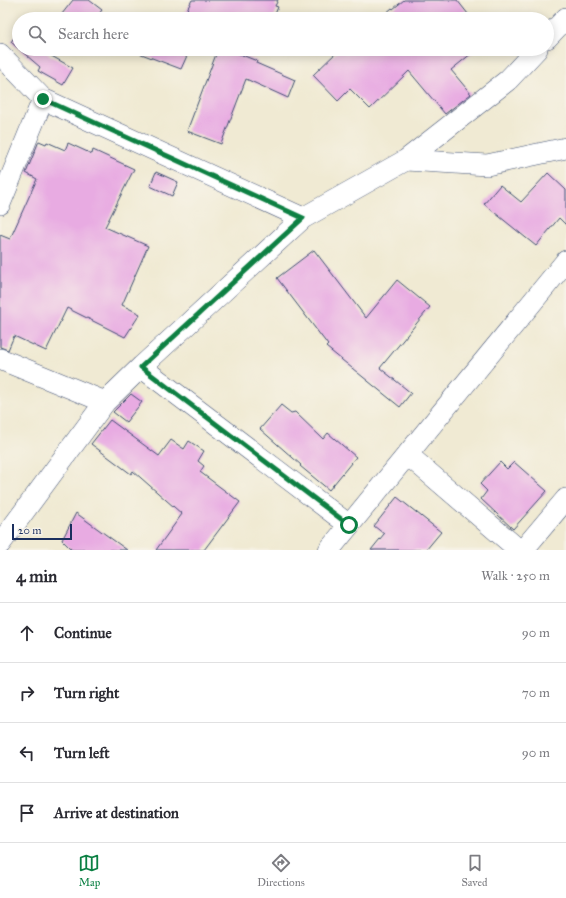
<!DOCTYPE html>
<html lang="en">
<head>
<meta charset="utf-8">
<style>
  body { margin:0; font-family:"IM FELL Great Primer",serif; background:#f7f7f7; color:#2b2b33 }
  .scale { position:absolute; left:12px; bottom:10px; width:60px; box-sizing:border-box; padding-left:4px; border:2px solid #1b2f5e; border-top:0; font-size:11px; line-height:14px; white-space:nowrap; color:#1b2f5e; -webkit-text-stroke:3px #f7f3e8; paint-order:stroke }
  .stop { position:absolute; width:12px; height:12px; margin:-9px; border:3px solid #0b8043; border-radius:50%; background:#fff }
  .stop.end { background:#0b8043; border-color:#fff; box-shadow:0 1px 4px #0008 }
  .list { margin:0; padding:0; list-style:none }
  h2 { display:flex; justify-content:space-between; align-items:center; height:52px; margin:0; padding:0 16px; font-size:17px }
  h2 small { font-size:13px; font-weight:400; color:#7c7c81 }
  .list li { display:grid; grid-template-columns:26px 1fr auto; gap:12px; align-items:center; box-sizing:border-box; height:60px; padding:0 16px; border-top:1px solid #e1e1e2 }
  .list b { display:block; font-size:15px; white-space:nowrap }
  .list em { font-size:13px; font-style:normal; color:#7c7c81 }
  .icon { flex:none; width:22px; height:22px; fill:none; stroke:currentColor; stroke-width:2; stroke-linecap:round; stroke-linejoin:round }
  .map { position:relative; flex:none; width:566px; height:550px; overflow:hidden }
  .search { position:absolute; background:#fff; box-shadow:0 2px 10px #0003; left:12px; right:12px; top:12px; height:44px; display:flex; align-items:center; gap:10px; box-sizing:border-box; padding:0 14px; border-radius:22px; color:#7c7c81; font-size:15px }
  .sheet { height:292px; background:#fff }
  nav { display:flex; justify-content:space-around; align-items:center; box-sizing:border-box; height:56px; border-top:1px solid #e1e1e2; background:#fff; font-size:11px; color:#7c7c81 }
  nav a { display:grid; justify-items:center; gap:2px }
  nav .on { color:#0b8043 }
  .map>svg:first-child { display:block }
  .building { fill:#e8abe2 }
  .lines { fill:none; stroke-linecap:round; stroke-linejoin:round }
  .minor-casing { stroke:#3b4b70; stroke-width:22 }
  .minor { stroke:#fff; stroke-width:21 }
  .route { stroke:#0b8043; stroke-width:5 }
</style>
</head>
<body>
<div class="map">
<svg width="566" height="550" viewBox="0 0 566 550">
  <rect width="100%" height="100%" fill="#f7f3e8"/>
  <filter id="ink" filterUnits="userSpaceOnUse"><feTurbulence type="fractalNoise" baseFrequency=".025" numOctaves="2"/><feDisplacementMap in="SourceGraphic" scale="8" xChannelSelector="R" yChannelSelector="G"/><feConvolveMatrix kernelMatrix="1 2 1 2 8 2 1 2 1" color-interpolation-filters="sRGB"/></filter>
  <filter id="wash" filterUnits="userSpaceOnUse"><feTurbulence type="fractalNoise" baseFrequency=".012" numOctaves="4" result="noise"/><feDisplacementMap in="SourceGraphic" scale="16" xChannelSelector="R" yChannelSelector="G"/><feGaussianBlur stdDeviation="0.9" result="paint"/><feColorMatrix in="noise" values="0 0 0 0 0 0 0 0 0 0 0 0 0 0 0 0 0 1.4 0 .05"/><feComposite in="paint" operator="in"/></filter>
  <g filter="url(#wash)">
    <rect width="100%" height="100%" fill="#f0ead3"/>
    <g id="blocks">
      <!-- building -->
      <path class="building" d="M73 0H89L102 10 95 19H58Z
        M192 0H278L275 6 278 7 273 19H182Z
        M404 0H457L472 19H379L392 8 393 9Z
        M15 36 19 38V49L11 42Z
        M19 49H39L73 68 63 85 38 71 40 67Z
        M131 49H190L181 69 131 50Z
        M218 49H227L257 61 256 63 295 80 288 98 246 79 221 144 187 131Z
        M340 49H477L451 70 471 94 445 114 409 71 370 109 350 89 338 101 313 75Z
        M39 141 46 144 47 142 65 150 68 143 92 154 93 150 134 169 105 227 148 246 122 305 140 314 125 337 67 308 46 351 14 336 8 350 0 347V235L10 239 37 179 26 173Z
        M156 172 178 182 172 196 150 186Z
        M548 173 566 190V225L559 218 536 246 484 204 500 185 521 202Z
        M314 250 366 318 397 280 430 307 380 368 411 393 400 407 326 347 328 345 277 278Z
        M131 394 142 402 126 422 113 412Z
        M281 405 291 413 295 412 323 439 328 433 356 457 329 490 300 466 301 465 260 429Z
        M110 420 159 456 171 440 184 449 189 441 204 451 198 461 204 466 200 472 240 502 204 550H156L182 514 133 471 131 474 91 444Z
        M500 462 507 469 514 462 547 491 513 529 481 499 487 491 480 484Z
        M397 497 441 532 426 550H371L384 534 374 526Z
        M76 513 127 550H72L62 540Z"/>
    </g>
  </g>
  <g filter="url(#ink)">
    <use href="#blocks" fill-opacity="0" stroke="#3b4b70" stroke-width="1"/>
    <g class="lines">
      <defs>
        <path id="minor" d="M547 38 566 18
          M0 54 43 99 303 218
          M406 160 487 165 566 148
          M0 204 43 99
          M0 359 105 402
          M141 367 349 525
          M408 455 519 550
          M0 544 105 402 141 367 303 218 406 160 508 80 537 49
          M329 550 566 261
          M523 550 566 499"/>
      </defs>
      <!-- minor casing -->
      <use href="#minor" class="minor-casing"/>
      <!-- minor -->
      <use href="#minor" class="minor"/>
    </g>
  </g>
  <g class="lines" filter="url(#ink)">
    <!-- route -->
    <path class="route" d="M43 99 303 218 141 367 349 525"/>
  </g>
</svg>
<div class="scale">20 m</div>
<div class="stop" style="left:349px;top:525px"></div>
<div class="stop end" style="left:43px;top:99px"></div>
<div class="search"><svg class="icon" aria-label="search" viewBox="0 0 24 24"><circle cx="10" cy="10" r="6"/><path d="M15 15l6 6"/></svg>Search here</div>
</div>
<section class="sheet">
<h2>4 min<small>Walk · 250 m</small></h2>
<ul class="list">
<li><svg class="icon" aria-label="ahead" viewBox="0 0 24 24"><path d="M12 20V5M6 11l6-6 6 6"/></svg><div><b>Continue</b></div><em>90 m</em></li>
<li><svg class="icon" aria-label="right" viewBox="0 0 24 24"><path d="M7 20v-9h11M14 6l5 5-5 5"/></svg><div><b>Turn right</b></div><em>70 m</em></li>
<li><svg class="icon" aria-label="left" viewBox="0 0 24 24"><path d="M17 20v-9H6M10 6l-5 5 5 5"/></svg><div><b>Turn left</b></div><em>90 m</em></li>
<li><svg class="icon" aria-label="arrive" viewBox="0 0 24 24"><path d="M6 21V4h12l-3 4 3 4H6"/></svg><div><b>Arrive at destination</b></div></li>
</ul>
</section>
<nav>
<a class="on"><svg class="icon" aria-label="map" viewBox="0 0 24 24"><path d="M3 6l6-2 6 2 6-2v14l-6 2-6-2-6 2zM9 4v14M15 6v14"/></svg>Map</a>
<a><svg class="icon" aria-label="directions" viewBox="0 0 24 24"><path d="M12 3l9 9-9 9-9-9zM9 14v-3h6M13 9l2 2-2 2"/></svg>Directions</a>
<a><svg class="icon" aria-label="saved" viewBox="0 0 24 24"><path d="M7 4h10v16l-5-4-5 4z"/></svg>Saved</a>
</nav>
</body>
</html>
